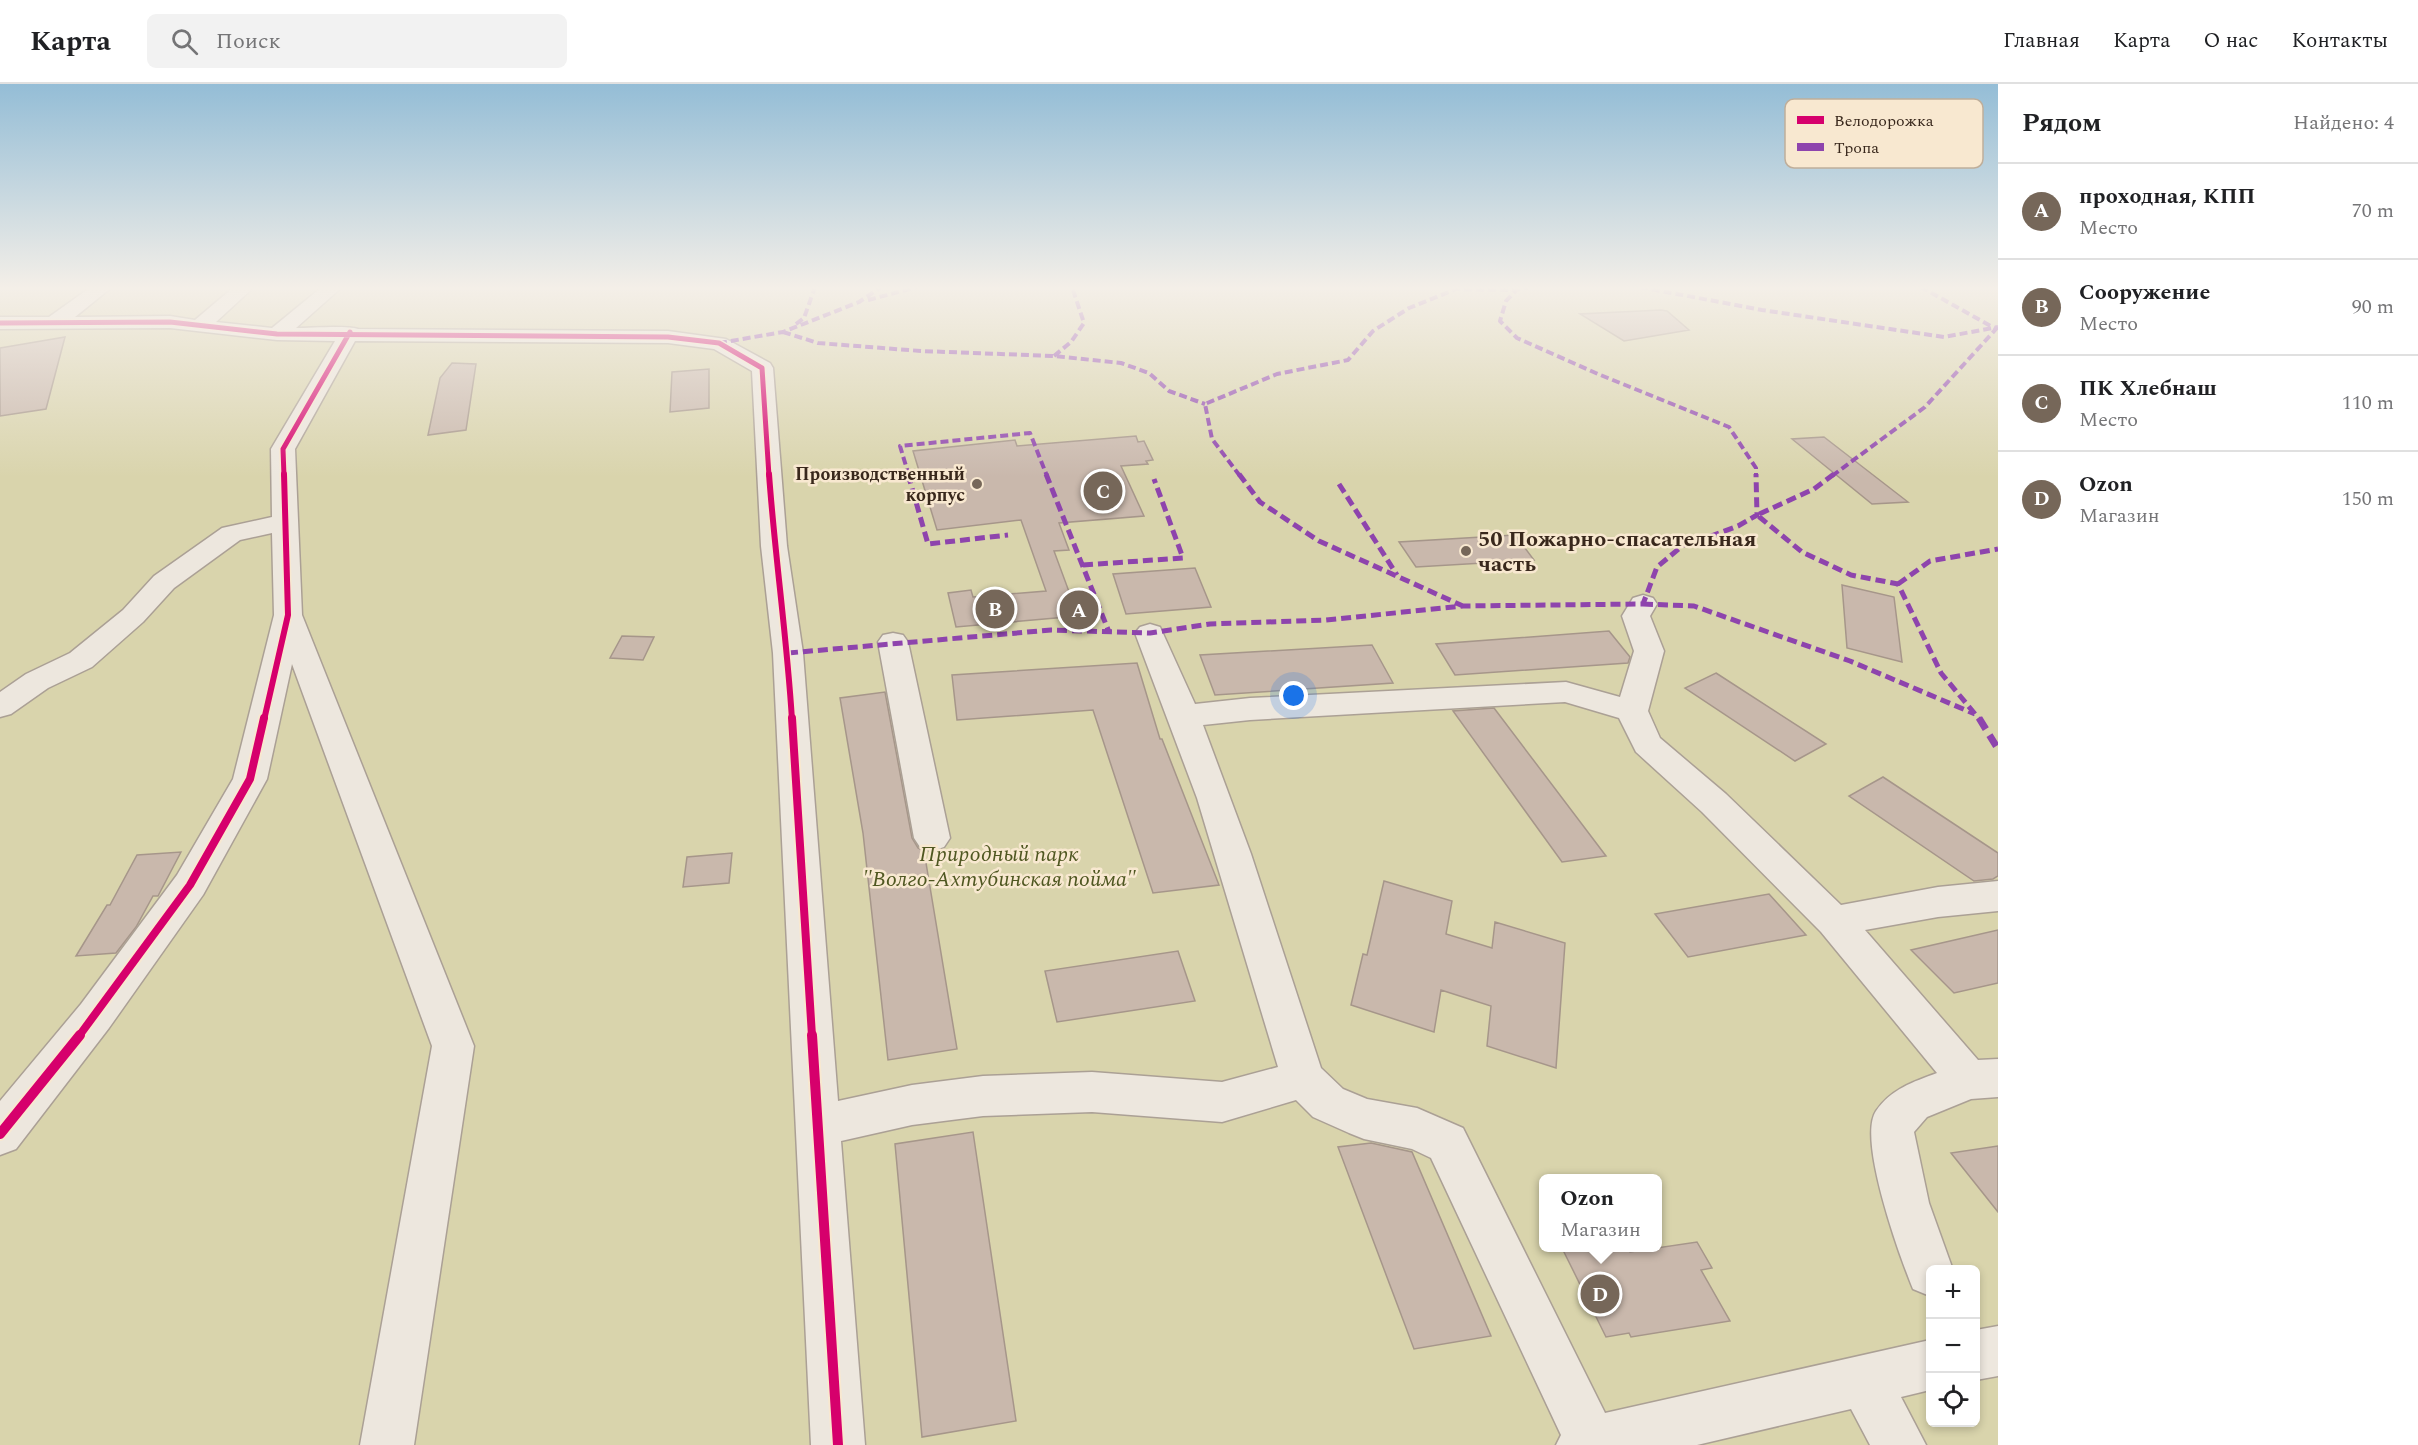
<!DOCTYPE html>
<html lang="ru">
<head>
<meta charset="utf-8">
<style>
  body { margin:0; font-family:Spectral,serif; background:#f2f2f2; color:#202124 }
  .controls { position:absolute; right:18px; bottom:18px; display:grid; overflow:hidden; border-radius:9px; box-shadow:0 3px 9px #0003 }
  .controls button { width:54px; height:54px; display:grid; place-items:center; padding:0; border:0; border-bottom:2px solid #e0e0e0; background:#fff; color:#202124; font:30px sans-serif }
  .you { position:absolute; left:1294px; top:612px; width:21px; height:21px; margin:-15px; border:4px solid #fff; border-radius:50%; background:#1a73e8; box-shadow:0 0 0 9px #1a73e833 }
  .badge { display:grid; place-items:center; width:39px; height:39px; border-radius:50%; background:#766759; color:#fff; font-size:20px; font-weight:700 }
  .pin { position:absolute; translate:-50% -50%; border:3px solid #fff; box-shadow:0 2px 6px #0006 }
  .popup { position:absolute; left:1539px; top:1090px; width:123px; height:78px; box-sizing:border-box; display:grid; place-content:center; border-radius:9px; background:#fff; filter:drop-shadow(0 2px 4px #0005); font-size:20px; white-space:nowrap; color:#757577 }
  .popup b { font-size:22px; color:#202124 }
  .popup::after { content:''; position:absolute; left:50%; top:100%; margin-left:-12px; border:12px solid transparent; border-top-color:#fff }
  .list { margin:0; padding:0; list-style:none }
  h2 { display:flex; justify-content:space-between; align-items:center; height:78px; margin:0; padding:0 24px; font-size:26px }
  h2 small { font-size:20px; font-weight:400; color:#757577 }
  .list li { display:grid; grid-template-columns:39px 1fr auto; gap:18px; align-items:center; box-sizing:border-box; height:96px; padding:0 24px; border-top:2px solid #e0e0e0 }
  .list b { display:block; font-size:22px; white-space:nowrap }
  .list p { margin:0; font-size:20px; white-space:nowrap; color:#757577 }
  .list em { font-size:20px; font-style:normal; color:#757577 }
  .icon { flex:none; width:33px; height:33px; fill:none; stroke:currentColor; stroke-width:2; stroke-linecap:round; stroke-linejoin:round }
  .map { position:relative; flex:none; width:1998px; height:1361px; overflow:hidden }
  header { display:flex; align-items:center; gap:36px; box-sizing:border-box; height:84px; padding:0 30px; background:#fff; border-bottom:2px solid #e0e0e0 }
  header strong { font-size:28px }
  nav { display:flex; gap:33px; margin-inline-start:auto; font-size:21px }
  .search { width:420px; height:54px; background:#f2f2f2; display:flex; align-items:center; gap:15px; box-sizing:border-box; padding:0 21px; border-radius:9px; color:#757577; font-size:22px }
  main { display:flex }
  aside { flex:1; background:#fff }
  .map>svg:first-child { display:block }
  .green { fill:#d9d4ac; fill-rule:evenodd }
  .building { fill:#c9b8ac; stroke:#a6968a; stroke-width:1.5 }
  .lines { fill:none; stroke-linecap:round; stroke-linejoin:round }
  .minor-casing { stroke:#aba095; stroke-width:3 }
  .minor { fill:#ede7de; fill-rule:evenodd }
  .quiet-far2 { stroke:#8e44ad; stroke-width:4; stroke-dasharray:8 4; stroke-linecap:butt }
  .quiet-far1 { stroke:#8e44ad; stroke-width:5; stroke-dasharray:10 5; stroke-linecap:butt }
  .quiet { stroke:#8e44ad; stroke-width:7; stroke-dasharray:13 7; stroke-linecap:butt }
  .cycleway-far3-casing { stroke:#f8e8d0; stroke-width:8 }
  .cycleway-far2-casing { stroke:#f8e8d0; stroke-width:9 }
  .cycleway-far1-casing { stroke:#f8e8d0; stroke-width:12 }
  .cycleway-casing { stroke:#f8e8d0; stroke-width:14 }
  .cycleway-far3 { stroke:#d6006c; stroke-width:5 }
  .cycleway-far2 { stroke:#d6006c; stroke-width:6 }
  .cycleway-far1 { stroke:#d6006c; stroke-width:8 }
  .cycleway { stroke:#d6006c; stroke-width:10 }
  .poi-dot { fill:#766759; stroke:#f8e8d0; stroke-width:2 }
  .labels { text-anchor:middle; stroke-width:5; stroke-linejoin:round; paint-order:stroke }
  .far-poi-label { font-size:18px; font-weight:bold; fill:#39281c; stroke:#f8e8d0; text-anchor:end }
  .poi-label { font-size:22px; font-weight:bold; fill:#39281c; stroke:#f8e8d0; text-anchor:start }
  .park-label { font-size:22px; font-style:italic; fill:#4f5721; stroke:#f8e8d0 }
  .key { fill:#f8e8d0; stroke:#bfae9a; stroke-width:1.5 }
  .key-label { font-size:16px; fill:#39281c }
</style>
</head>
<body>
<header>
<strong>Карта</strong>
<div class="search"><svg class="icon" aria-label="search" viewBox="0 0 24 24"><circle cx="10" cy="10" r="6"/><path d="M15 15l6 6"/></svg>Поиск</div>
<nav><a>Главная</a><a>Карта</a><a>О нас</a><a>Контакты</a></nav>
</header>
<main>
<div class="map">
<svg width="1998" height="1361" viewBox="0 0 1998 1361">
  <rect width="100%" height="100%" fill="#e6dbcb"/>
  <!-- green -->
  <path class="green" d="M0 203H1998V1361H0ZM1543 1094H1657V1164H1543ZM1930 1186H1976V1338H1930Z"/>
  <!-- building -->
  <path class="building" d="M1661 226 1667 227 1689 246 1624 257 1580 230Z
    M65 253 46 325 0 332V264Z
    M452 279 476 280 466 346 428 351 440 294Z
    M709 285V324L670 328 672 288Z
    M1136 352 1138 358 1144 357 1153 376 1146 377 1148 380 1121 382 1144 432 1059 439 1069 466 1054 467 1078 532 956 543 948 509 971 506 973 513 1046 507 1021 436 937 446 913 367 1015 356 1017 362Z
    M1824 353 1908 418 1872 420 1792 355Z
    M1515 451 1534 476 1416 483 1399 458Z
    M1195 484 1211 523 1126 530 1113 490Z
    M1842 501 1894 513 1902 578 1847 564Z
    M1609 547 1630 573 1628 579 1455 591 1436 560Z
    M622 552 654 553 643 576 610 574Z
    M1372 561 1393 599 1215 611 1200 571Z
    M1137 579 1160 655H1162L1219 801 1153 809 1093 626 957 636 952 591Z
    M1716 589 1826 660 1795 677 1685 604Z
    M885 608 912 754 918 764 924 767 957 965 888 976 863 749 840 614Z
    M1494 624 1606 772 1562 778 1453 627Z
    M1883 693 1998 769V792L1993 795 1974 797 1849 712Z
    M181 768 158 812H153L136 843 116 869 76 872 107 821H110L137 771Z
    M732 769 729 799 683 803 687 773Z
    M1384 797 1452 817 1446 850 1492 864 1495 838 1565 859 1556 984 1487 962 1491 922 1441 906 1434 948 1351 921 1363 870 1367 871Z
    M1769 810 1806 851 1688 873 1655 830Z
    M1998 846V899L1954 909 1911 866Z
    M1178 867 1195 917 1057 938 1045 887Z
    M973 1048 1016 1337 922 1353 895 1060Z
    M1371 1059 1412 1068 1491 1252 1414 1265 1338 1063Z
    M1998 1062V1128L1951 1069Z
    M1697 1158 1712 1184 1701 1186 1730 1237 1631 1253 1629 1249 1606 1253 1562 1164H1628L1630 1168Z"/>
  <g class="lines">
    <defs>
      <path id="minor" d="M91 203H112L75 233 170 232 195 236 234 203H254L216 238 272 244 322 203H342L296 244C310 244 348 241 358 245L668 247 726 255 770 279 773 284 787 462 803 569 838 1017 912 1001 983 992 1092 988 1222 998 1278 983 1197 714 1135 549 1140 543 1150 540 1160 543 1195 620 1250 614 1566 598 1620 613 1634 567 1622 532 1633 514 1643 511 1653 514 1657 520 1650 532 1664 567 1648 627 1660 654 1726 710 1841 821 1938 803 1998 797V827L1938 833 1865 846 1978 976 1998 975V1013L1971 1015 1927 1033 1914 1048 1929 1119 1953 1186H1930V1212L1913 1205C1900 1173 1857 1055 1876 1027 1891 1005 1913 998 1937 989L1821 848 1702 728 1636 668 1619 634 1565 618 1250 636 1203 641 1251 770 1321 984 1343 1005 1367 1015 1417 1024 1463 1044 1605 1329 1930 1256V1306L1901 1313 1926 1361H1870L1851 1325 1697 1361H1556L1561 1351 1431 1074 1412 1065 1364 1055 1349 1049 1313 1033 1296 1016 1222 1038 1092 1028 983 1032 912 1041 841 1057 865 1361H811L773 569 761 462 752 287 714 265 668 259 355 257 295 365 302 531 474 962 414 1361H360L432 962 292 580 267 695 203 811 109 944 16 1065 0 1071V1017L81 920 177 791 233 695 274 531 272 449 240 456 174 504 143 538 92 583 48 604 11 630 0 633V608L26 590 70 569 123 526 154 492 222 444 272 433 271 365 335 257 277 256 170 244 0 245V233H49Z
        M893 549 903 551 908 558 950 754 944 763 932 767 920 763 914 754 878 558 883 551Z
        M1998 1242V1292L1976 1296V1246Z"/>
    </defs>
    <!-- minor casing -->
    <use href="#minor" class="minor-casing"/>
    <!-- minor -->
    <use href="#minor" class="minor"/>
    <!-- quiet-far2 -->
    <path class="quiet-far2" d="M1519 203 1506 217 1500 237 1517 254 1598 290 1729 343 1756 384V392
      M1640 203 1762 226 1944 253 1998 243
      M868 216 917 203
      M796 240 804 234 815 203
      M783 248 818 259 921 267 1054 272 1121 279 1149 289 1169 307 1205 320
      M719 259 783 248 859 218 881 203
      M1054 272 1071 258 1084 239 1072 203
      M909 392 900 362 1030 349 1047 392
      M1240 392 1212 355 1205 320 1277 290 1348 276 1373 247 1409 224 1456 205 1515 206 1529 203
      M1832 392 1925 323 1996 245 1921 203"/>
    <!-- quiet-far1 -->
    <path class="quiet-far1" d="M908 390 928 460 1008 451
      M1046 390 1109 548
      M1239 390 1260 418 1319 457 1463 522
      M1834 390 1814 405 1757 431 1802 468 1851 491 1898 500 1941 589 1980 636
      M1339 400 1397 491
      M1083 481 1183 474 1154 395
      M1898 500 1930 477 1998 465
      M1643 520 1694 522 1850 577 1975 630
      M788 569 1051 546 1150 549 1210 540 1326 536 1463 522 1643 520 1657 483 1687 458 1692 459 1738 442 1757 431 1756 390"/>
    <!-- quiet -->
    <path class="quiet" d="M1979 634 1998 665"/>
    <defs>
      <path id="cycleway-far3" d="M0 239 170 238 277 250 668 253 719 259 762 284 769 392
        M284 392 283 365 350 248"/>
      <path id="cycleway-far2" d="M769 390C775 473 787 554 792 636
        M264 636 288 531 284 390"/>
      <path id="cycleway-far1" d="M792 634 812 952
        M79 952 190 801 250 695 264 634"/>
      <path id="cycleway" d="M812 951 838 1361
        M0 1050 80 951"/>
    </defs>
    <!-- cycleway-far3 casing -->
    <use href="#cycleway-far3" class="cycleway-far3-casing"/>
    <!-- cycleway-far2 casing -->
    <use href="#cycleway-far2" class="cycleway-far2-casing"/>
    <!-- cycleway-far1 casing -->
    <use href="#cycleway-far1" class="cycleway-far1-casing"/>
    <!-- cycleway casing -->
    <use href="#cycleway" class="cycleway-casing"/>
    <!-- cycleway-far3 -->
    <use href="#cycleway-far3" class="cycleway-far3"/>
    <!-- cycleway-far2 -->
    <use href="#cycleway-far2" class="cycleway-far2"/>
    <!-- cycleway-far1 -->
    <use href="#cycleway-far1" class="cycleway-far1"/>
    <!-- cycleway -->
    <use href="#cycleway" class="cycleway"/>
  </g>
  <!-- sky -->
  <linearGradient id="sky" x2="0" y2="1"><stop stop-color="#94bdd6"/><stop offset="0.52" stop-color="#f4efe8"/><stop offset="1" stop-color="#f4efe8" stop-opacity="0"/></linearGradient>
  <rect width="1998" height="393" fill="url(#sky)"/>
  <!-- markers -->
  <g class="poi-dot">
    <circle cx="977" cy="400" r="6"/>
    <circle cx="1466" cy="467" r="6"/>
  </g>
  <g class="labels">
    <!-- far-poi labels -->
    <g class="far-poi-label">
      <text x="965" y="396">Производственный<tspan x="965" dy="21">корпус</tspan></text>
    </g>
    <!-- poi labels -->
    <g class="poi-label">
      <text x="1478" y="462">50 Пожарно-спасательная<tspan x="1478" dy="25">часть</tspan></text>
    </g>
    <!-- park labels -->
    <g class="park-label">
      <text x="999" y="777">Природный парк<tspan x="999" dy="25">"Волго-Ахтубинская пойма"</tspan></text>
    </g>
  </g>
  <!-- legend -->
  <rect x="1785" y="15" width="198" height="69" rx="9" class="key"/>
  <rect x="1797" y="32" width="27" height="8" fill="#d6006c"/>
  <rect x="1797" y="59" width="27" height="8" fill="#8e44ad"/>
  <g class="key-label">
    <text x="1834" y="42">Велодорожка</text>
    <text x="1834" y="69">Тропа</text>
  </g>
</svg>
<div class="controls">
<button>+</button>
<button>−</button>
<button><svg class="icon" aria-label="locate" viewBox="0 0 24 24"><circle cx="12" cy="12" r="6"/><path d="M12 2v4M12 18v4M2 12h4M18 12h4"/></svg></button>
</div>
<div class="you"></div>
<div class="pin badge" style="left:1079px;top:526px">A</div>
<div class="pin badge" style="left:995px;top:525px">B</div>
<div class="pin badge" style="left:1103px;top:407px">C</div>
<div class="pin badge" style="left:1600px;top:1210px">D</div>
<div class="popup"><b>Ozon</b>Магазин</div>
</div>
<aside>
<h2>Рядом<small>Найдено: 4</small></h2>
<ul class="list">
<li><span class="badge">A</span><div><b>проходная, КПП</b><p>Место</p></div><em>70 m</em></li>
<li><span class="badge">B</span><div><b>Сооружение</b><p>Место</p></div><em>90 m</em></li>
<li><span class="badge">C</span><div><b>ПК Хлебнаш</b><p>Место</p></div><em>110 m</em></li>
<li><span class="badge">D</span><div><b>Ozon</b><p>Магазин</p></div><em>150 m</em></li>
</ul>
</aside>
</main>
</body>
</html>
